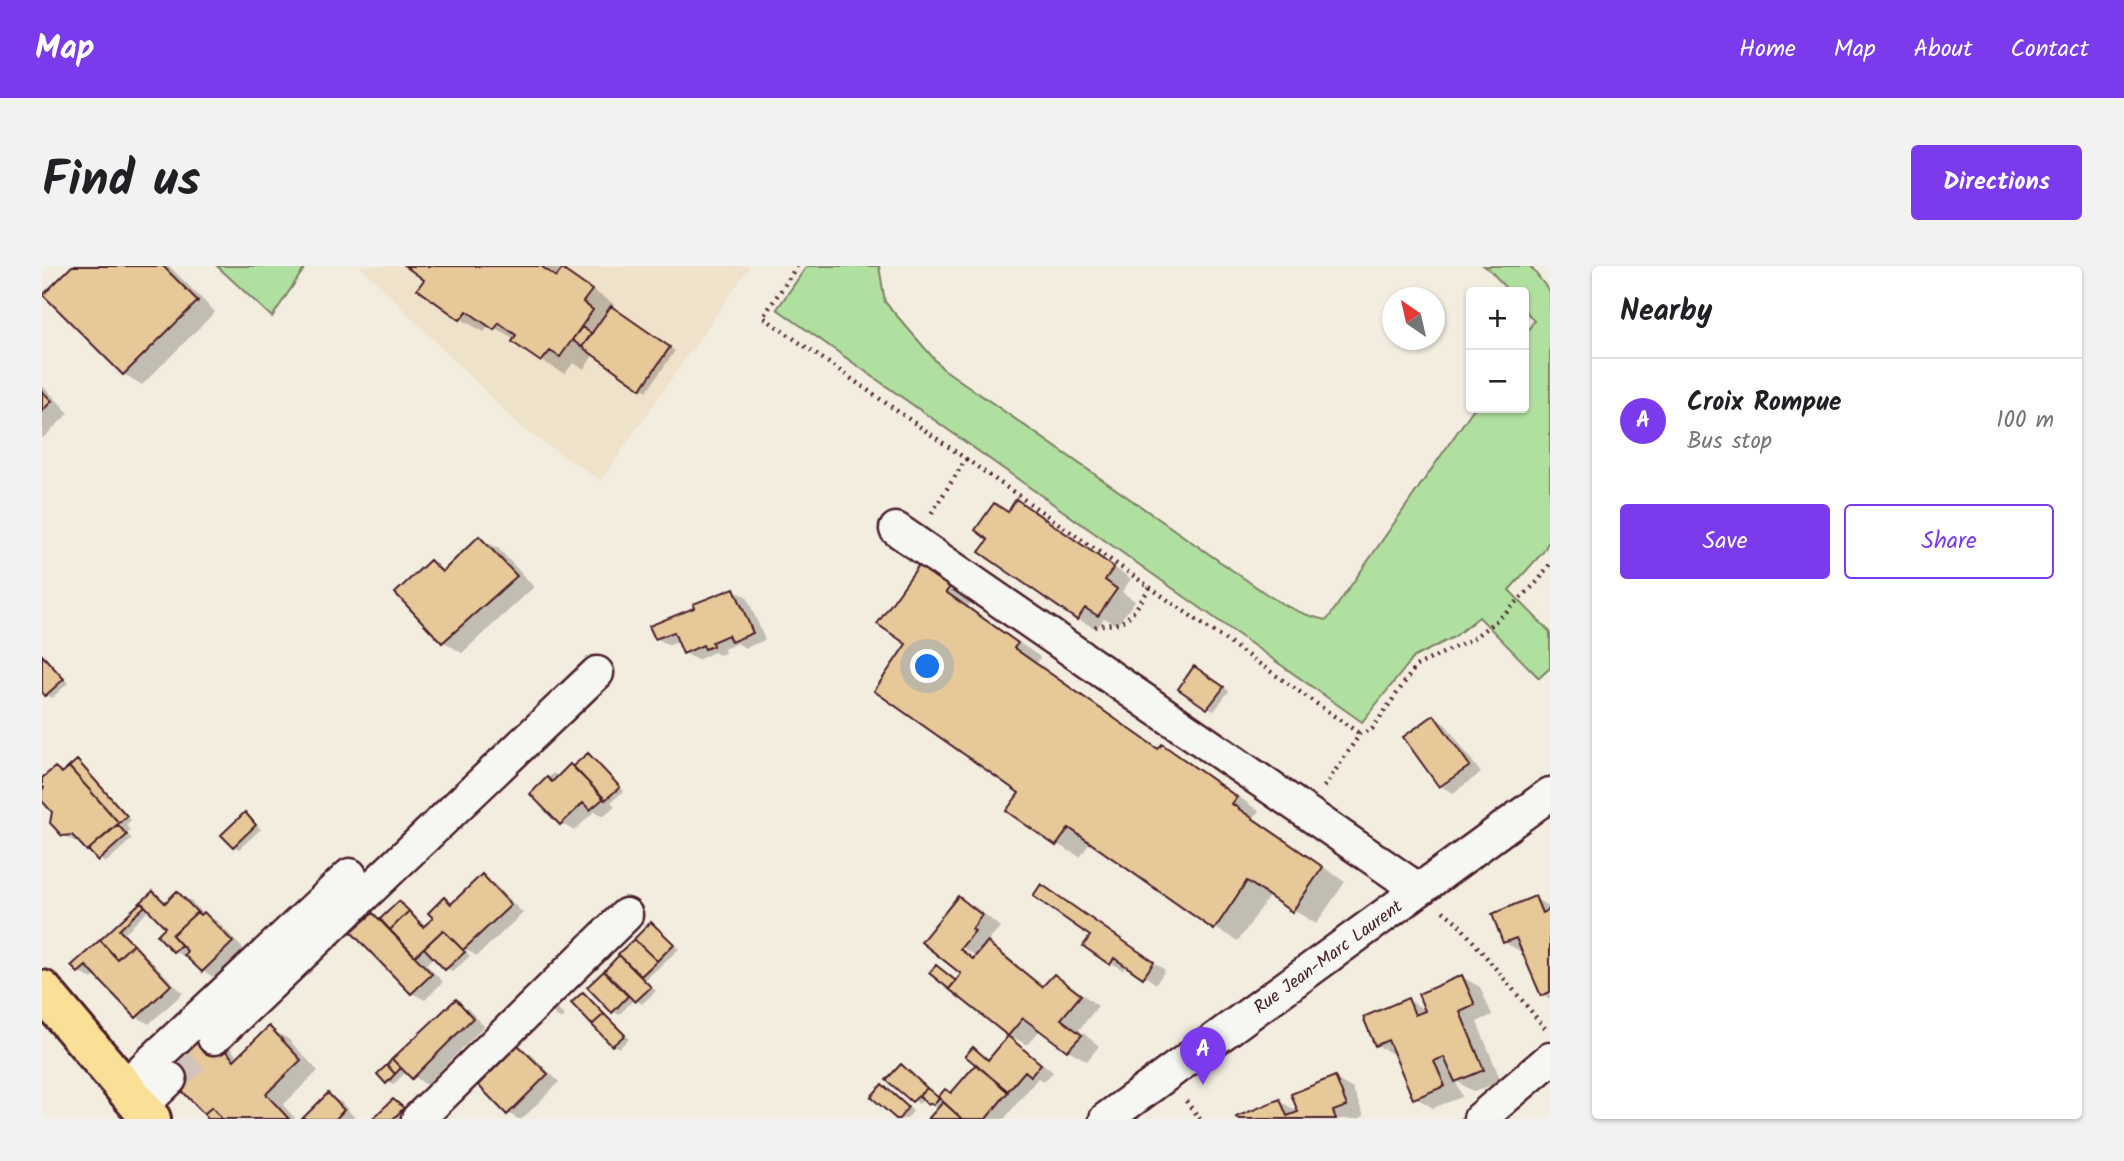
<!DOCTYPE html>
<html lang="en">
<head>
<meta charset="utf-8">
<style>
  body { margin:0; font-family:Kalam,sans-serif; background:#f2f2f2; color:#202124 }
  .controls { position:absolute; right:21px; top:21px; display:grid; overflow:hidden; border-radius:7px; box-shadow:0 2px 5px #0004 }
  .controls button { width:63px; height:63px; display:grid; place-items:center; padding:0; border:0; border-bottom:2px solid #e0e0e0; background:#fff; color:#202124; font:35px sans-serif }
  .compass { position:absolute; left:1340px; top:21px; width:63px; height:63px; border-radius:50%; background:#fff; box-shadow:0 2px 5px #0004; rotate:326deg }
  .you { position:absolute; left:886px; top:401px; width:24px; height:24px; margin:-18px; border:5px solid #fff; border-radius:50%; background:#1a73e8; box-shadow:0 0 0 10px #1a73e833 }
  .badge { display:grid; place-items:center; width:46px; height:46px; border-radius:50%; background:#7c3aed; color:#fff; font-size:23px; font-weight:700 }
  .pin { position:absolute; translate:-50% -58px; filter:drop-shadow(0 2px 4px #0008) }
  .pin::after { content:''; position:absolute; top:37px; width:24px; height:21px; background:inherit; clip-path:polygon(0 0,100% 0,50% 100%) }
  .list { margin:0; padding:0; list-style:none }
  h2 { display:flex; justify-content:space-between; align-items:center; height:91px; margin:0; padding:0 28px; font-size:30px }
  h2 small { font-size:23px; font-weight:400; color:#757577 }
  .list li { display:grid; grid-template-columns:46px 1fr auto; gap:21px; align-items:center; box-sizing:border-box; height:126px; padding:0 28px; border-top:2px solid #e0e0e0 }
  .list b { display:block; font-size:26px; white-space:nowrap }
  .list p { margin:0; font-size:23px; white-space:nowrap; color:#757577 }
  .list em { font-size:23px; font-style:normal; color:#757577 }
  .actions { display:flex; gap:14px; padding:21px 28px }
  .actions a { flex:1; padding:16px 0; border:2px solid #7c3aed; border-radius:7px; text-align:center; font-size:24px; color:#7c3aed }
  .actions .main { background:#7c3aed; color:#fff }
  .map { position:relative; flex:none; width:1508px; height:853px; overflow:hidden; border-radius:7px }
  header { display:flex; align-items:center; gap:42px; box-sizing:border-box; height:98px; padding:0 35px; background:#7c3aed; color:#fff }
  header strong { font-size:33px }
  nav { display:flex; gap:38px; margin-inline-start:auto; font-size:24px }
  .intro { display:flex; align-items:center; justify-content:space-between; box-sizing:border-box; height:168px; padding:0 42px }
  h1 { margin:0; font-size:49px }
  .button { padding:18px 32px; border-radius:7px; background:#7c3aed; color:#fff; font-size:24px; font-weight:700 }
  main { display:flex; gap:42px; padding:0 42px }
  aside { flex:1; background:#fff; border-radius:7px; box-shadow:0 2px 5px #0004 }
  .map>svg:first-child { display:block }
  .built { fill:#efe2cb }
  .green { fill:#b0e09f; stroke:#7d8065; stroke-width:2 }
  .shadow { fill:#0003; fill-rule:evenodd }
  .building { fill:#e6c899; stroke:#4a1f2b; stroke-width:2 }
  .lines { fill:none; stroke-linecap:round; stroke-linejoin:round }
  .minor-tunnel { stroke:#d1c4bc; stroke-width:32; stroke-dasharray:32 16; stroke-linecap:butt }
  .minor-casing { stroke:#4a1f2b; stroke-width:37 }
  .major-casing { stroke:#4a1f2b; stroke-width:44 }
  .path { stroke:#4a1f2b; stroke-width:4.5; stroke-dasharray:2 5; stroke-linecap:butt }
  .minor { stroke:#f6f6f2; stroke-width:32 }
  .major { stroke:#fadf96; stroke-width:38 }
  .labels { text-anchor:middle; stroke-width:6; stroke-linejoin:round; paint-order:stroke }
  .street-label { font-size:18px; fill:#4a1f2b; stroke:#f6f6f2 }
</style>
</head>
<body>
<header>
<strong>Map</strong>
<nav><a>Home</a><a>Map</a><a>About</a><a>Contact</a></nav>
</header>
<div class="intro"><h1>Find us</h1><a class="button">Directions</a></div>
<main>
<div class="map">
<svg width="1508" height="853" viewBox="0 0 1508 853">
  <rect width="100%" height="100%" fill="#f3ede0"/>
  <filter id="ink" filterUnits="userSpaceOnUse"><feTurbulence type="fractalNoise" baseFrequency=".0143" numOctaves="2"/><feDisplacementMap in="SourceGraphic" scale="14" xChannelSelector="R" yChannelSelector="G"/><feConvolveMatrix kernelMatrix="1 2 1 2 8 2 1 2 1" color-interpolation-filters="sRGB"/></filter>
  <g filter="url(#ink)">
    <!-- built -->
    <path class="built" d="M318 0H708L559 215 478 161Z"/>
    <!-- green -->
    <path class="green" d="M175 0H264L230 51Z
      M765 0H837L843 36 900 102 1223 327C1242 340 1262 350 1285 354L1432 142H1482V70L1492 55 1482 43V26H1467L1448 4 1442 0H1488L1508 26V273L1501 286 1467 324 1508 366V402L1497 412 1437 351 1412 371 1372 391 1320 456 735 43Z"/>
    <!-- shadow -->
    <path class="shadow" d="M33 0H127L173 46 100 119 82 108Z
      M366 0H519L525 5 524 7 572 38 569 42 633 85 605 125 552 88 542 103 531 97 523 108 500 95 473 74 448 59 442 66 419 53 377 23 384 14Z
      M0 119 27 147 0 173Z
      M975 235 993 246 1089 313 1080 326 1093 335 1075 359 1062 352 1054 363 1036 353 949 273Z
      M437 272 456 282 492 321 420 387 402 376 355 327 388 296 403 305Z
      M877 301 930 335 926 341 998 391 995 397 1118 483 1120 480 1144 494 1217 545 1212 552 1303 616 1274 658 1228 629 1196 675 1173 662 1049 575 1038 591 1015 578 980 526 867 378Z
      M692 324 705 331 723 374 703 382 695 377 682 383 683 387 677 389 672 386 655 394 643 387 638 375 627 379 614 372 654 343Z
      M0 388 26 417 10 432 0 424Z
      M1158 405 1187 425 1172 445 1139 422Z
      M1392 451 1404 459 1439 507 1411 527 1398 520 1363 472Z
      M546 490 552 493 582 525 569 536 573 540 561 550 553 545 532 565 519 557 491 528 511 507 518 511 529 500 532 502Z
      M35 496 41 500 89 554 84 559 89 565 85 568 90 573 63 597 39 576H34L21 569 12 545 0 532V526L5 522 0 515 13 503 22 508Z
      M203 548 219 563 197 583 192 580Z
      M440 610 452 618 481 647 435 690 421 682 428 690 410 706 392 691 384 698 401 716 383 734 370 727 331 649 340 654 357 637 385 660 394 652 403 633 412 638Z
      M112 627 126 636 136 627 148 634 162 648 175 655 202 684 173 712 161 705 146 691 145 692 132 685 118 669 126 661 108 643 82 668 141 727 107 758 95 751 55 708 50 713 37 706 99 638 105 642Z
      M1012 628 1123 704 1114 718 1085 698 1081 704 1069 697 1051 670Z
      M916 632 935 642 958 661 947 674 950 677 948 680 963 689 1003 721 1012 710 1030 720 1056 740 1037 764 1057 780 1045 795 1026 784 999 763 985 779 973 772 972 774 1011 806 1002 816 996 812 962 853H888L898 842 894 839 892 841 883 833 877 838 847 814 859 800 897 832 904 825 910 829 936 798 931 783 948 794 968 770 890 707 915 716 921 708 881 676ZM912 677 934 690V694L910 680Z
      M1492 632 1508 641V733L1500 729 1481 687 1462 676Z
      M615 662 637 683 603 714 614 725 600 738 592 733 577 749 571 745 548 721 580 689Z
      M1420 711 1438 721 1450 749 1435 756 1459 815 1432 826 1414 815 1420 831 1391 842 1373 831 1353 789 1334 779 1366 734 1385 745Z
      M542 728 547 731 587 773 577 782 571 779Z
      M414 736 426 743 442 760 384 819 365 805 351 819 345 816Z
      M509 738 523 750 519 754 505 741Z
      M228 762 246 773 276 805 241 839 254 853H169L183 777 197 792Z
      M476 781 489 788 517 816 480 853H476L466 847Z
      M1292 812 1311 823 1322 850 1315 853H1197L1237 835 1259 847Z
      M847 824 871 845 865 853H856Z
      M286 829 299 836 314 853H262Z
      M357 838 366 847 360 853H333Z"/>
    <!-- building -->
    <path class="building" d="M30 0H121L156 35 81 109 1 29Z
      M363 0H499L514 11 520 3 550 24 541 36 551 44 518 91 508 85 499 96 470 76 474 69 457 57 452 64 425 45 418 54 375 23 382 14Z
      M569 40 628 81 599 123 540 81Z
      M540 61 550 68 540 81 530 74Z
      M0 125 10 135 0 145Z
      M974 233 1072 301 1063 314 1075 323 1056 350 1043 342 1035 354 937 286 946 274 933 264 952 237 966 246Z
      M437 270 475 310 400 377 353 327 388 294 400 306Z
      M877 299 908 321 904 326 976 377 972 382 1116 483 1120 478 1195 531 1190 538 1281 601 1250 646 1205 615 1172 664 1027 562 1014 580 964 545 977 527 832 425 864 378 835 358Z
      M692 322 711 367 689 376 686 369 670 376 671 380 663 383 661 379 641 388 632 366 613 373 607 360 652 342 651 338Z
      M0 389 22 413 3 430 0 426Z
      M1152 400 1182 421 1165 443 1136 423Z
      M1392 449 1428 500 1397 521 1361 471Z
      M546 487 578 521 563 534 531 500Z
      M35 494 85 550 77 557 27 501Z
      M528 498 562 532 548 544 541 537 518 559 488 528 505 511 510 516Z
      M13 501 20 507 27 501 77 557 45 585 30 569 20 570 8 557 10 546 0 535V524L2 522 0 520V512Z
      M203 546 214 559 191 581 179 569Z
      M76 559 85 569 56 595 46 584Z
      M440 608 469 639 421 684 401 664 373 690 348 664 367 645 381 661 391 652 386 647 402 631 409 638Z
      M999 618 1112 696 1101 712 1072 692 1068 699 1041 680 1048 670 991 630Z
      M111 625 123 637 135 625 155 646 130 669 139 679 131 686 115 669 123 661 99 636Z
      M916 630 940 649 930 663 933 665 918 683 931 693 945 676 1000 721 1012 708 1039 729 1019 753 1040 769 1025 785 981 752 966 770 907 723 919 708 879 676Z
      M1493 630 1500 647 1508 643V726L1499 730 1474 672 1461 677 1450 648Z
      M357 635 367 645 348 664 338 653Z
      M99 636 103 640 77 664 91 678 75 693 58 674Z
      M155 646 158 649 162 646 191 676 160 706 142 689 145 685 130 669Z
      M331 647 390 708 369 728 309 666Z
      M609 656 632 678 615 695 592 673Z
      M401 664 423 686 403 704 382 682Z
      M592 673 615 695 599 710 576 688Z
      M58 674 75 693 91 678 129 719 94 752 44 700 36 707 29 700Z
      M577 689 609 721 593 736 562 705Z
      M894 699 914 715 907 723 887 707Z
      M562 705 586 730 570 747 545 721Z
      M1420 709 1433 739 1418 746 1442 804 1413 816 1402 791 1392 795 1403 820 1371 833 1346 774 1333 780 1321 751 1366 732 1373 749 1383 745 1376 728Z
      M541 726 562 748 550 759 529 737Z
      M414 733 431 752 370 813 350 793Z
      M562 748 583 769 570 780 550 759Z
      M227 760 259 794 224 828 247 853H180L170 841 162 848 121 805 165 764 192 794Z
      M966 770 999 798 989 810 983 805 966 825 923 790 931 781 946 794Z
      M476 779 506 808 465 849 436 819Z
      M350 793 359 802 353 808 345 799Z
      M859 798 885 822 870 836 844 814Z
      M934 798 966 826 944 853H920L896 831 903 823 909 827Z
      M345 799 353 808 344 818 335 808Z
      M1293 810 1305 840 1291 845 1294 853H1195L1194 851 1238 833 1245 850 1256 846 1249 828Z
      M840 818 866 841 857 853H854L829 831Z
      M885 822 897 832 891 839 888 837 886 839 877 830Z
      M286 827 302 844 294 853H260Z
      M351 833 362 842 351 853H330Z
      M901 836 920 853H886Z
      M170 841 180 853H166L162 848Z"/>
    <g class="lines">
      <!-- minor-tunnel -->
      <path class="minor-tunnel" d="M128 813 172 772"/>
      <defs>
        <g id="minor">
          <path d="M854 263 1377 624"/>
          <path d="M172 772 555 407"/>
          <path d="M82 821 308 609"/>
          <path d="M99 841 128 813"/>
          <path d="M376 853 584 649"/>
          <path id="s1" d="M1064 853 1508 528"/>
          <path d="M1438 853 1508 793"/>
        </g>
        <path id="major" d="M0 724 109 853"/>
      </defs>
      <!-- minor casing -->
      <use href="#minor" class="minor-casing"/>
      <!-- major casing -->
      <use href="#major" class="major-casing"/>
      <!-- path -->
      <path class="path" d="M755 0 721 51 924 193 889 248
        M1507 0 1508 1
        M924 193 1318 468
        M1053 361C1060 357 1068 360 1076 357 1090 353 1100 333 1108 321
        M1282 521 1318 468 1330 463 1374 400 1430 373 1463 348 1497 314 1508 298
        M1401 645 1415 656 1503 762
        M1144 835 1158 853"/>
      <!-- minor -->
      <use href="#minor" class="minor"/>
      <!-- major -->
      <use href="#major" class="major"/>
    </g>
  </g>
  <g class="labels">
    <!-- street labels -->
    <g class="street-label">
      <text dy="6" stroke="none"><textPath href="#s1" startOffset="275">Rue Jean-Marc Laurent</textPath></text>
    </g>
  </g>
</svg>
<div class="controls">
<button>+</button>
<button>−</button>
</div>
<svg class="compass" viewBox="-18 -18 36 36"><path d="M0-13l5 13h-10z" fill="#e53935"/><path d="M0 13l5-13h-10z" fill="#757577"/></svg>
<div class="you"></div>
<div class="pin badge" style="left:1161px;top:819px">A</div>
</div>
<aside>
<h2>Nearby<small></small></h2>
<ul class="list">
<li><span class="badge">A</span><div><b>Croix Rompue</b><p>Bus stop</p></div><em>100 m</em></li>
</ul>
<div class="actions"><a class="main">Save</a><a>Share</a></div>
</aside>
</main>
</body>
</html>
